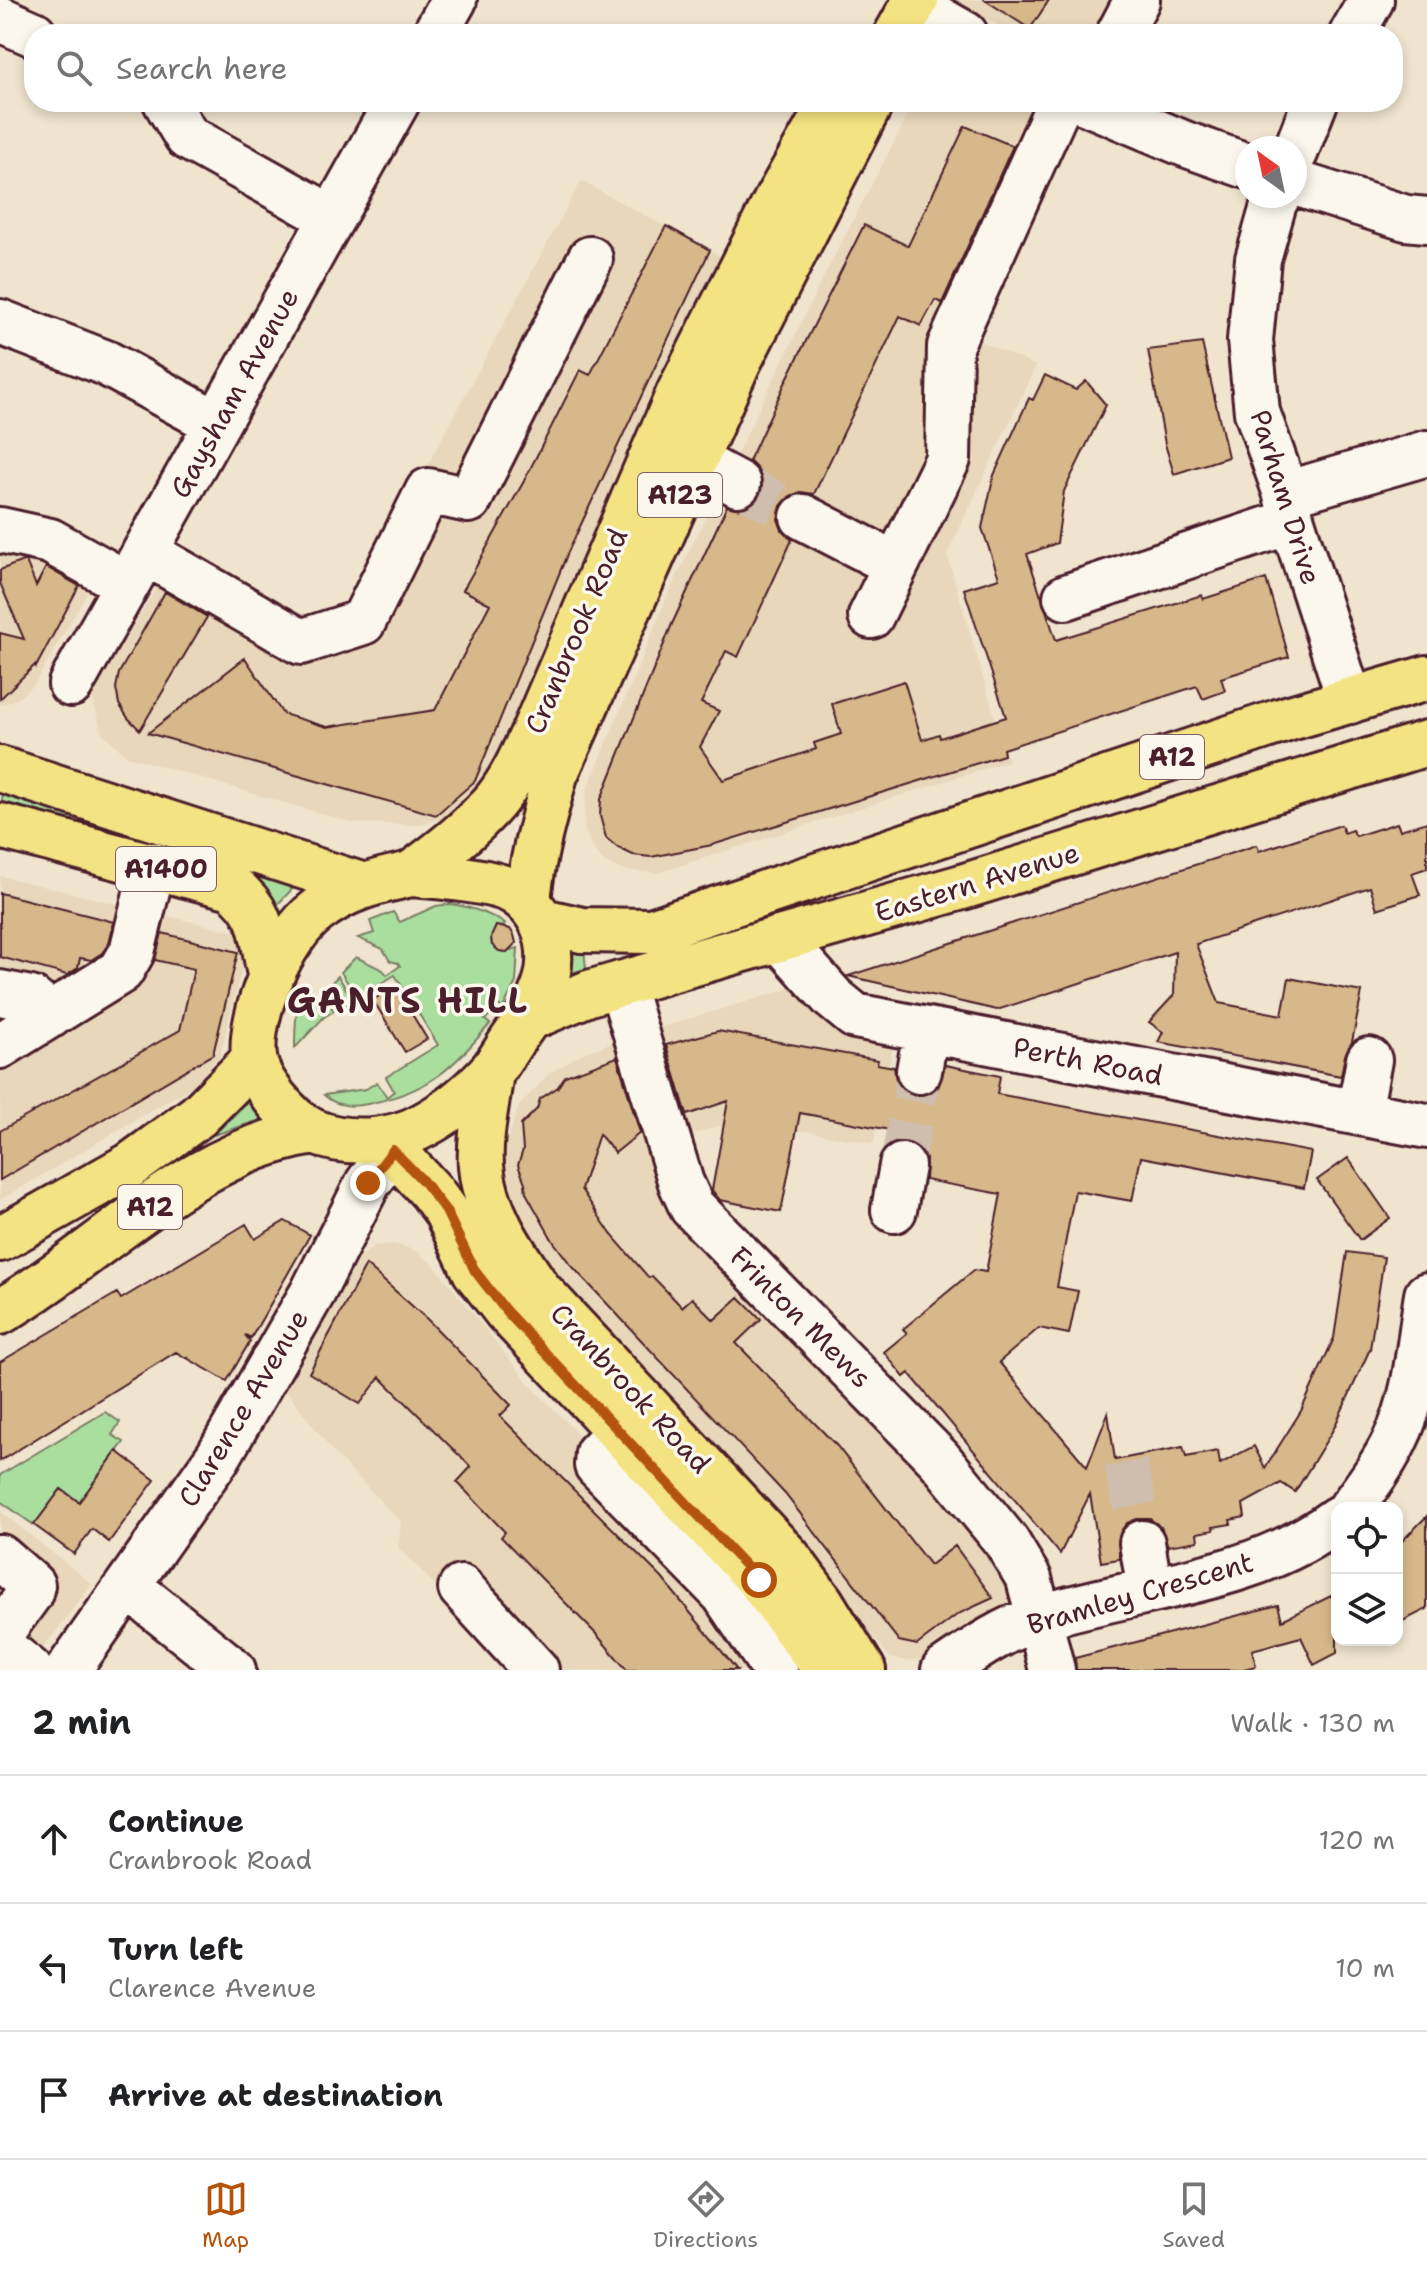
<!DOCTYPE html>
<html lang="en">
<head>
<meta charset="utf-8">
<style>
  body { margin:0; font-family:"Shantell Sans",sans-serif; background:#f6f6f6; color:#202124 }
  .controls { position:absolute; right:24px; bottom:24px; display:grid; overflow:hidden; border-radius:16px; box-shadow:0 4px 12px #0003 }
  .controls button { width:72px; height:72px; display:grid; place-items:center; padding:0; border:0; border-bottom:2px solid #e0e0e0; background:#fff; color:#202124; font:40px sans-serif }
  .compass { position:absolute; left:1235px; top:136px; width:72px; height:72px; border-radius:50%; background:#fff; box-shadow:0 4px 12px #0003; rotate:327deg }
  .stop { position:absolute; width:24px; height:24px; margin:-18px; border:6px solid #b45309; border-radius:50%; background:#fff }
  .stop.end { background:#b45309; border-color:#fff; box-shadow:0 2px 8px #0008 }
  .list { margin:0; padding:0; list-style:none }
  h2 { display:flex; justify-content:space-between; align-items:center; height:104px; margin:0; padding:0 32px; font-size:34px }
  h2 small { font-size:26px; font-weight:400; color:#757577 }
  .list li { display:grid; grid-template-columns:52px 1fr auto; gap:24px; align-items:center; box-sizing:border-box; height:128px; padding:0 32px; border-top:2px solid #e0e0e0 }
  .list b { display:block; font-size:30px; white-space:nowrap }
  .list p { margin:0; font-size:26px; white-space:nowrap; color:#757577 }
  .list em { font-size:26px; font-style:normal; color:#757577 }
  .icon { flex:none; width:44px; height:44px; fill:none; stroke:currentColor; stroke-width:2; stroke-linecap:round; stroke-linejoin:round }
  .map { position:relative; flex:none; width:1427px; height:1670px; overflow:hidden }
  .search { position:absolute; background:#fff; box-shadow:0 4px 12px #0003; left:24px; right:24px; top:24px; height:88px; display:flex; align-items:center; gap:20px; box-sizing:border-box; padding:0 28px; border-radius:32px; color:#757577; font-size:30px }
  .sheet { height:488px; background:#fff }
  nav { display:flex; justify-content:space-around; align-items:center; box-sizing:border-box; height:112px; border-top:2px solid #e0e0e0; background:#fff; font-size:22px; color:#757577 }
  nav a { display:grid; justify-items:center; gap:4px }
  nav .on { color:#b45309 }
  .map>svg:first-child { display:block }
  .built { fill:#e8d7ba }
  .green { fill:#aade9f; stroke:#7a7e65; stroke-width:2 }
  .building { fill:#d6b88a; stroke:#4a1f2b; stroke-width:2 }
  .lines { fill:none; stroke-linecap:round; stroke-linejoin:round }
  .minor-tunnel { stroke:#cfbdae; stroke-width:44; stroke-dasharray:44 22; stroke-linecap:butt }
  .minor-casing { stroke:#4a1f2b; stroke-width:50 }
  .major-casing { stroke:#4a1f2b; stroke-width:50 }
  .highway-casing { stroke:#4a1f2b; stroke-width:50 }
  .minor { stroke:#fbf7ec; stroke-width:44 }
  .major { stroke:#f4e382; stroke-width:44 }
  .highway { stroke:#f4e382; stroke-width:44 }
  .route { stroke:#b45309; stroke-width:10 }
  .labels { text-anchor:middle; stroke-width:7; stroke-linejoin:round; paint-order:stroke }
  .shield { fill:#fbf7ec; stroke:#7f6065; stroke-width:2 }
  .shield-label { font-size:26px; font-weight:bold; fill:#4a1f2b }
  .street-label { font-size:28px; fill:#4a1f2b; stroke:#fbf7ec }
  .district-label { font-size:36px; font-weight:bold; letter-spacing:2px; fill:#4a1f2b; stroke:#fbf7ec }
</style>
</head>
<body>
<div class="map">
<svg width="1427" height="1670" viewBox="0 0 1427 1670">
  <rect width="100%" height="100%" fill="#f0e4cf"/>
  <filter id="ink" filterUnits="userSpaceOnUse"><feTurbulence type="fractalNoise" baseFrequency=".0125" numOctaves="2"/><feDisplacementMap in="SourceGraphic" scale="16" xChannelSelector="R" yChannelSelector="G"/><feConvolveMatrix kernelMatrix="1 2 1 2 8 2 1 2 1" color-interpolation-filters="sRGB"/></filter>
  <g filter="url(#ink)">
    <!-- built -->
    <path class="built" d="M958 0H1151L1132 34H1013L957 2Z
      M915 102H1033L1051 112 959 332 1036 366 947 555 1008 761 657 873 622 870 604 862 592 848 584 828 586 793 667 597 823 278Z
      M581 181 728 260 619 472 486 788 456 815 417 825 352 823 127 756 101 732 92 695 171 563 283 627 348 612Z
      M0 518 104 564 35 683 17 699 0 705Z
      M0 876 235 932 242 949V967L220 1056 193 1086 0 1200Z
      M814 981 897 1027 873 1144 807 1131 719 1126 681 1138 698 1196 1049 1593 1005 1607 965 1628 927 1658 908 1661 890 1658 772 1505 579 1304 536 1251 520 1223 507 1187 505 1146 519 1106 549 1074 581 1054 619 1040Z
      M395 1244 416 1251 433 1264 531 1386 620 1477 784 1670H518L398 1547 401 1522 334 1453 284 1388 360 1258 374 1246Z
      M0 1511 92 1584 26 1670H0Z"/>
    <!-- green -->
    <path class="green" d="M5 788 76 811 71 826 0 807Z
      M262 871 299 882 278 904 265 886 256 881Z
      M450 904C471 907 488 912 505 924 499 932 488 931 492 945L502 952 518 948 516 982 503 1008 498 1005 485 1020 490 1024C451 1069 431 1090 372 1103 354 1107 338 1108 324 1095L366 1089 377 1082 387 1097 394 1091 386 1077 438 1045 395 975 357 998 341 972 356 957 383 970 387 975 400 966 398 963 390 961 383 949 358 938 374 933 370 921 393 912 400 922 436 906Z
      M560 928 583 938 586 969 559 976Z
      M338 976 353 1000 343 1007 333 991 325 996 334 1011 324 1017 295 1048C295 1032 295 1019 298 1004L320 994Z
      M247 1102 263 1119 214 1135Z
      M105 1412 120 1422 112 1435 124 1442 79 1502 61 1489 34 1525 0 1501V1475Z"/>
    <!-- building -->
    <path class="building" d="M985 0H1049L1030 29Z
      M965 126 1013 146 942 303 935 300 921 326 900 316 814 494 801 492 790 496 781 506 778 519 782 530 792 540 738 657 726 651 701 703 719 711 700 747 723 780 816 749 814 743 841 734 832 704 904 681 922 740 939 734 940 738 1006 717 964 589 999 578 982 528 994 475 1029 398 1033 400 1045 375 1076 390 1086 381 1106 405 1064 491 1057 543 1027 554 1056 640 1202 595 1203 599 1266 579 1289 657 1221 678 1225 691 1203 699 1197 686 1003 749 1004 755 712 845 651 857 633 855 618 848 606 838 600 816 601 799 672 624 727 506 740 509 750 506 760 495 763 482 760 472 749 461 787 379 864 225 908 246Z
      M666 226 710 250 568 552 475 781 436 815 148 733 245 658 283 714 327 727 435 710 490 604 463 590 524 481 580 370 590 375Z
      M1202 343 1228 457 1174 474 1165 444 1148 350Z
      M23 561H26L36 586 46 567 79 586 36 667 35 665 0 699V633L24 639 0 583V570Z
      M165 592 207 617 140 730 128 718 119 704 116 688 119 673Z
      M1427 822V868L1412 873 1420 895 1377 909 1370 887 1196 944 1219 1003 1282 1015 1289 978 1362 992 1352 1042 1345 1055 1341 1076 1158 1042 1163 1032 1149 1022 1174 995 1175 952 997 1010 848 976 1257 845 1259 851 1341 825 1344 833 1352 830 1356 836 1397 823 1400 830Z
      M0 893 114 922 109 943 102 953 91 960 80 958 78 968 67 975 0 957Z
      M496 926 510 929 514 935 516 943 507 952 499 951 492 945 491 937Z
      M162 933 238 952 213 1054 0 1180V1131L180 1030 194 969 155 960Z
      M395 986 427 1039 405 1052 373 1000Z
      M718 1031 878 1060 877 1064 894 1067 896 1080 902 1090 914 1095H927L938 1088 945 1065 1000 1076 997 1094 1311 1152 1304 1188 1141 1157 1132 1201 1075 1191 1057 1287 1078 1291 1069 1334 1039 1328 999 1362 1087 1467 1108 1413 1115 1460 1183 1447 1186 1457 1218 1451 1220 1464 1254 1446 1265 1468 1301 1411 1334 1338 1347 1252 1384 1257 1370 1349 1334 1428 1295 1492 1281 1483 1243 1504 1245 1517 1230 1520 1231 1524 1213 1527 1214 1530 1197 1533 1198 1541 1168 1546 1161 1527 1150 1519H1137L1127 1523 1119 1534V1559L1101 1562 1090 1494 1060 1554 909 1373 904 1377 884 1352 907 1333 903 1329 974 1270 986 1272 1001 1194 925 1180 926 1158 919 1148 906 1141 894 1142 887 1147 890 1130 800 1113 781 1212 720 1200 712 1190 728 1101 687 1115 666 1045Z
      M617 1057 640 1133 615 1153 599 1134 581 1189 611 1234 649 1278 652 1276 682 1307 692 1298 714 1320 739 1297 761 1319 736 1343 837 1446 930 1565 955 1546 993 1598 958 1614 917 1645 899 1641 785 1494 571 1265 553 1241 526 1193 525 1183 518 1165 523 1150 521 1125 537 1109 540 1099 558 1087 565 1076Z
      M1348 1158 1390 1218 1360 1240 1317 1180Z
      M285 1221 310 1235 251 1338 245 1335 250 1341 227 1381 187 1358 189 1356 186 1358 176 1352 0 1461V1362L117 1293 121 1299 246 1224 255 1239Z
      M366 1265 428 1320 511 1405 500 1416 662 1578 737 1670H627L597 1635 501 1537 505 1532 457 1482 471 1467 380 1377 360 1404 309 1373Z
      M117 1451 155 1480 109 1542 92 1529 74 1554 34 1525 61 1489 79 1502Z
      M1427 1516V1609L1397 1624V1546Z
      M1337 1593V1653L1314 1665 1301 1637 1252 1650 1256 1666 1240 1670H1076L1075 1658 1278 1605 1282 1620Z"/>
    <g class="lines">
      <!-- minor-tunnel -->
      <path class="minor-tunnel" d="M738 484 803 517
        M902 1166 919 1071
        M1126 1463 1142 1543"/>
      <defs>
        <path id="minor" d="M914 5 965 34
          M0 19 34 34
          M435 34 454 0
          M1119 34 1137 0
          M1352 34 1371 0
          M166 102 187 137 332 218
          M1085 102 1185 144 1247 166
          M1295 153 1315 102
          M1295 183 1406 218 1427 220
          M1278 196 1274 203 1258 259 1250 340 1257 412 1286 494 1292 521 1350 701
          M0 322 106 363 216 423
          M695 461 738 484
          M1286 494 1427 453
          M803 517 896 565
          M0 530 50 541 127 584
          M145 552 301 642 363 622 428 491 469 500 590 259
          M1066 597 1292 521
          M871 616 948 459 950 346 1060 102
          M71 684 397 102
          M780 939 833 998 855 1016 1427 1126
          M621 984 681 1183 692 1207 939 1459 1006 1541 1029 1579 1052 1670
          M0 993 31 999 51 1015
          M0 1046 121 971 132 952 153 865
          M919 1071 926 1031
          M1359 1113 1369 1060
          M894 1210 902 1166
          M645 1406 598 1453 597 1465 724 1594 775 1670
          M1351 1508C1367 1486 1383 1465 1395 1440 1417 1397 1419 1343 1427 1295
          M1142 1543 1150 1590
          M0 1557 32 1585 30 1593 0 1634
          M128 1586 233 1670
          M461 1588 536 1670
          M0 1646 30 1670
          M68 1670 218 1457 313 1292 368 1183 393 1150 400 1135
          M944 1670C975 1649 1005 1628 1041 1617 1138 1587 1254 1582 1337 1519"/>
        <path id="major" d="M897 34 916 0
          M411 874C441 852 471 829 495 801 512 780 523 755 534 731L679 393 778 197 832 102
          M528 903C531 860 544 817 555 775L738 363 871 102
          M491 1072C487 1102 479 1136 481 1166 485 1213 513 1252 539 1290L788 1557 821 1602 863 1670
          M383 1139 431 1191 446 1211 475 1271 506 1311 759 1580 826 1670"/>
        <path id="highway" d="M0 769 361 885
          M0 826 232 887C267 914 261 940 271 978
          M411 874C437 876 497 880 517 894 551 917 557 962 540 997 534 1012 523 1025 514 1038 506 1049 499 1063 490 1073 472 1092 447 1113 424 1125 392 1143 346 1146 312 1131 290 1120 257 1082 254 1057 249 1014 282 937 317 911 347 888 375 882 411 874Z
          M542 921 582 930 651 931 1290 718 1427 678
          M527 1019 589 993 962 887 1427 743
          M0 1239 131 1165 198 1116 254 1060
          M0 1312C102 1252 194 1149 315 1132"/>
      </defs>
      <!-- minor casing -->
      <use href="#minor" class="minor-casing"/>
      <!-- major casing -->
      <use href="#major" class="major-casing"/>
      <!-- highway casing -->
      <use href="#highway" class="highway-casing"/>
      <!-- minor -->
      <use href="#minor" class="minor"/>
      <!-- major -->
      <use href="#major" class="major"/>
      <!-- highway -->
      <use href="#highway" class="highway"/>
    </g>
  </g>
  <g class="lines" filter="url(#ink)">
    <!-- route -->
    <path class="route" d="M368 1183 393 1150 423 1181 446 1211 475 1271 506 1311 759 1580"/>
  </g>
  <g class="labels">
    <!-- shield labels -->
    <g class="shield">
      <rect x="638" y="473" width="84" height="44" rx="6"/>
      <rect x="1140" y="735" width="64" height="44" rx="6"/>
      <rect x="116" y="847" width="100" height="44" rx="6"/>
      <rect x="118" y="1185" width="64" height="44" rx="6"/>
    </g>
    <g class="shield-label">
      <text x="680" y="504">A123</text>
      <text x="1172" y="766">A12</text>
      <text x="166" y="878">A1400</text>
      <text x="150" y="1216">A12</text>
    </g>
    <!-- street labels -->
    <g class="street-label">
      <text transform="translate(234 393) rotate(-61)" y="10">Gaysham Avenue</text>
      <text transform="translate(1286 497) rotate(73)" y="10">Parham Drive</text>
      <text transform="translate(576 631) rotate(-67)" y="10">Cranbrook Road</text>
      <text transform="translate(977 882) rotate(-17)" y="10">Eastern Avenue</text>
      <text transform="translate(1088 1061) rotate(11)" y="10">Perth Road</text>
      <text transform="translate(801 1317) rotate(45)" y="10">Frinton Mews</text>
      <text transform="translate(631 1388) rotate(47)" y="10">Cranbrook Road</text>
      <text transform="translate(243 1408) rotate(-59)" y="10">Clarence Avenue</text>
      <text transform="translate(1140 1593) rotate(-16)" y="10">Bramley Crescent</text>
    </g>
    <!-- district labels -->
    <g class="district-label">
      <text x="408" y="1013">GANTS HILL</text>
    </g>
  </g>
</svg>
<div class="controls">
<button><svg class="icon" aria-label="locate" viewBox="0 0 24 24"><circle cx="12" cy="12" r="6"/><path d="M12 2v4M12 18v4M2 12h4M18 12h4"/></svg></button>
<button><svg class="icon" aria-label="layers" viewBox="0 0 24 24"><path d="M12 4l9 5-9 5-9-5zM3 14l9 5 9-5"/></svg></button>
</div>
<svg class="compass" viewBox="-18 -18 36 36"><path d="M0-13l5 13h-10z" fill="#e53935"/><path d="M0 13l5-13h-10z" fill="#757577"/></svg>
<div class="stop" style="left:759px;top:1580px"></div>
<div class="stop end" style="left:368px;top:1183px"></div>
<div class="search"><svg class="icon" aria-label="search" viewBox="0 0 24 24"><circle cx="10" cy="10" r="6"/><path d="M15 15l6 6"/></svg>Search here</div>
</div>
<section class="sheet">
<h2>2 min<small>Walk · 130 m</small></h2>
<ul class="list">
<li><svg class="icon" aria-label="ahead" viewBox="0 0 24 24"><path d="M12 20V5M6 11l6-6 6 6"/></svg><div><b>Continue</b><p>Cranbrook Road</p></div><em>120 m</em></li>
<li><svg class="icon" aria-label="left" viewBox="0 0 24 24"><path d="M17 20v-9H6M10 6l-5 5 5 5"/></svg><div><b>Turn left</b><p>Clarence Avenue</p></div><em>10 m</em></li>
<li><svg class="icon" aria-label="arrive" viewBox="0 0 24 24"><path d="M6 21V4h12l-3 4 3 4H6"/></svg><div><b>Arrive at destination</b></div></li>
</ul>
</section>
<nav>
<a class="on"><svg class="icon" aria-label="map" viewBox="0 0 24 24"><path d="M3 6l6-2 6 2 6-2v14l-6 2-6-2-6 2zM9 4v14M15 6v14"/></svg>Map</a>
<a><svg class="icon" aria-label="directions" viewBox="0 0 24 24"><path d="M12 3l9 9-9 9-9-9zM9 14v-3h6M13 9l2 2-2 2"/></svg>Directions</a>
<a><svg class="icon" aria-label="saved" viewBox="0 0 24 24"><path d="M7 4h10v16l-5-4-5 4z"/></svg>Saved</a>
</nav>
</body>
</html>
